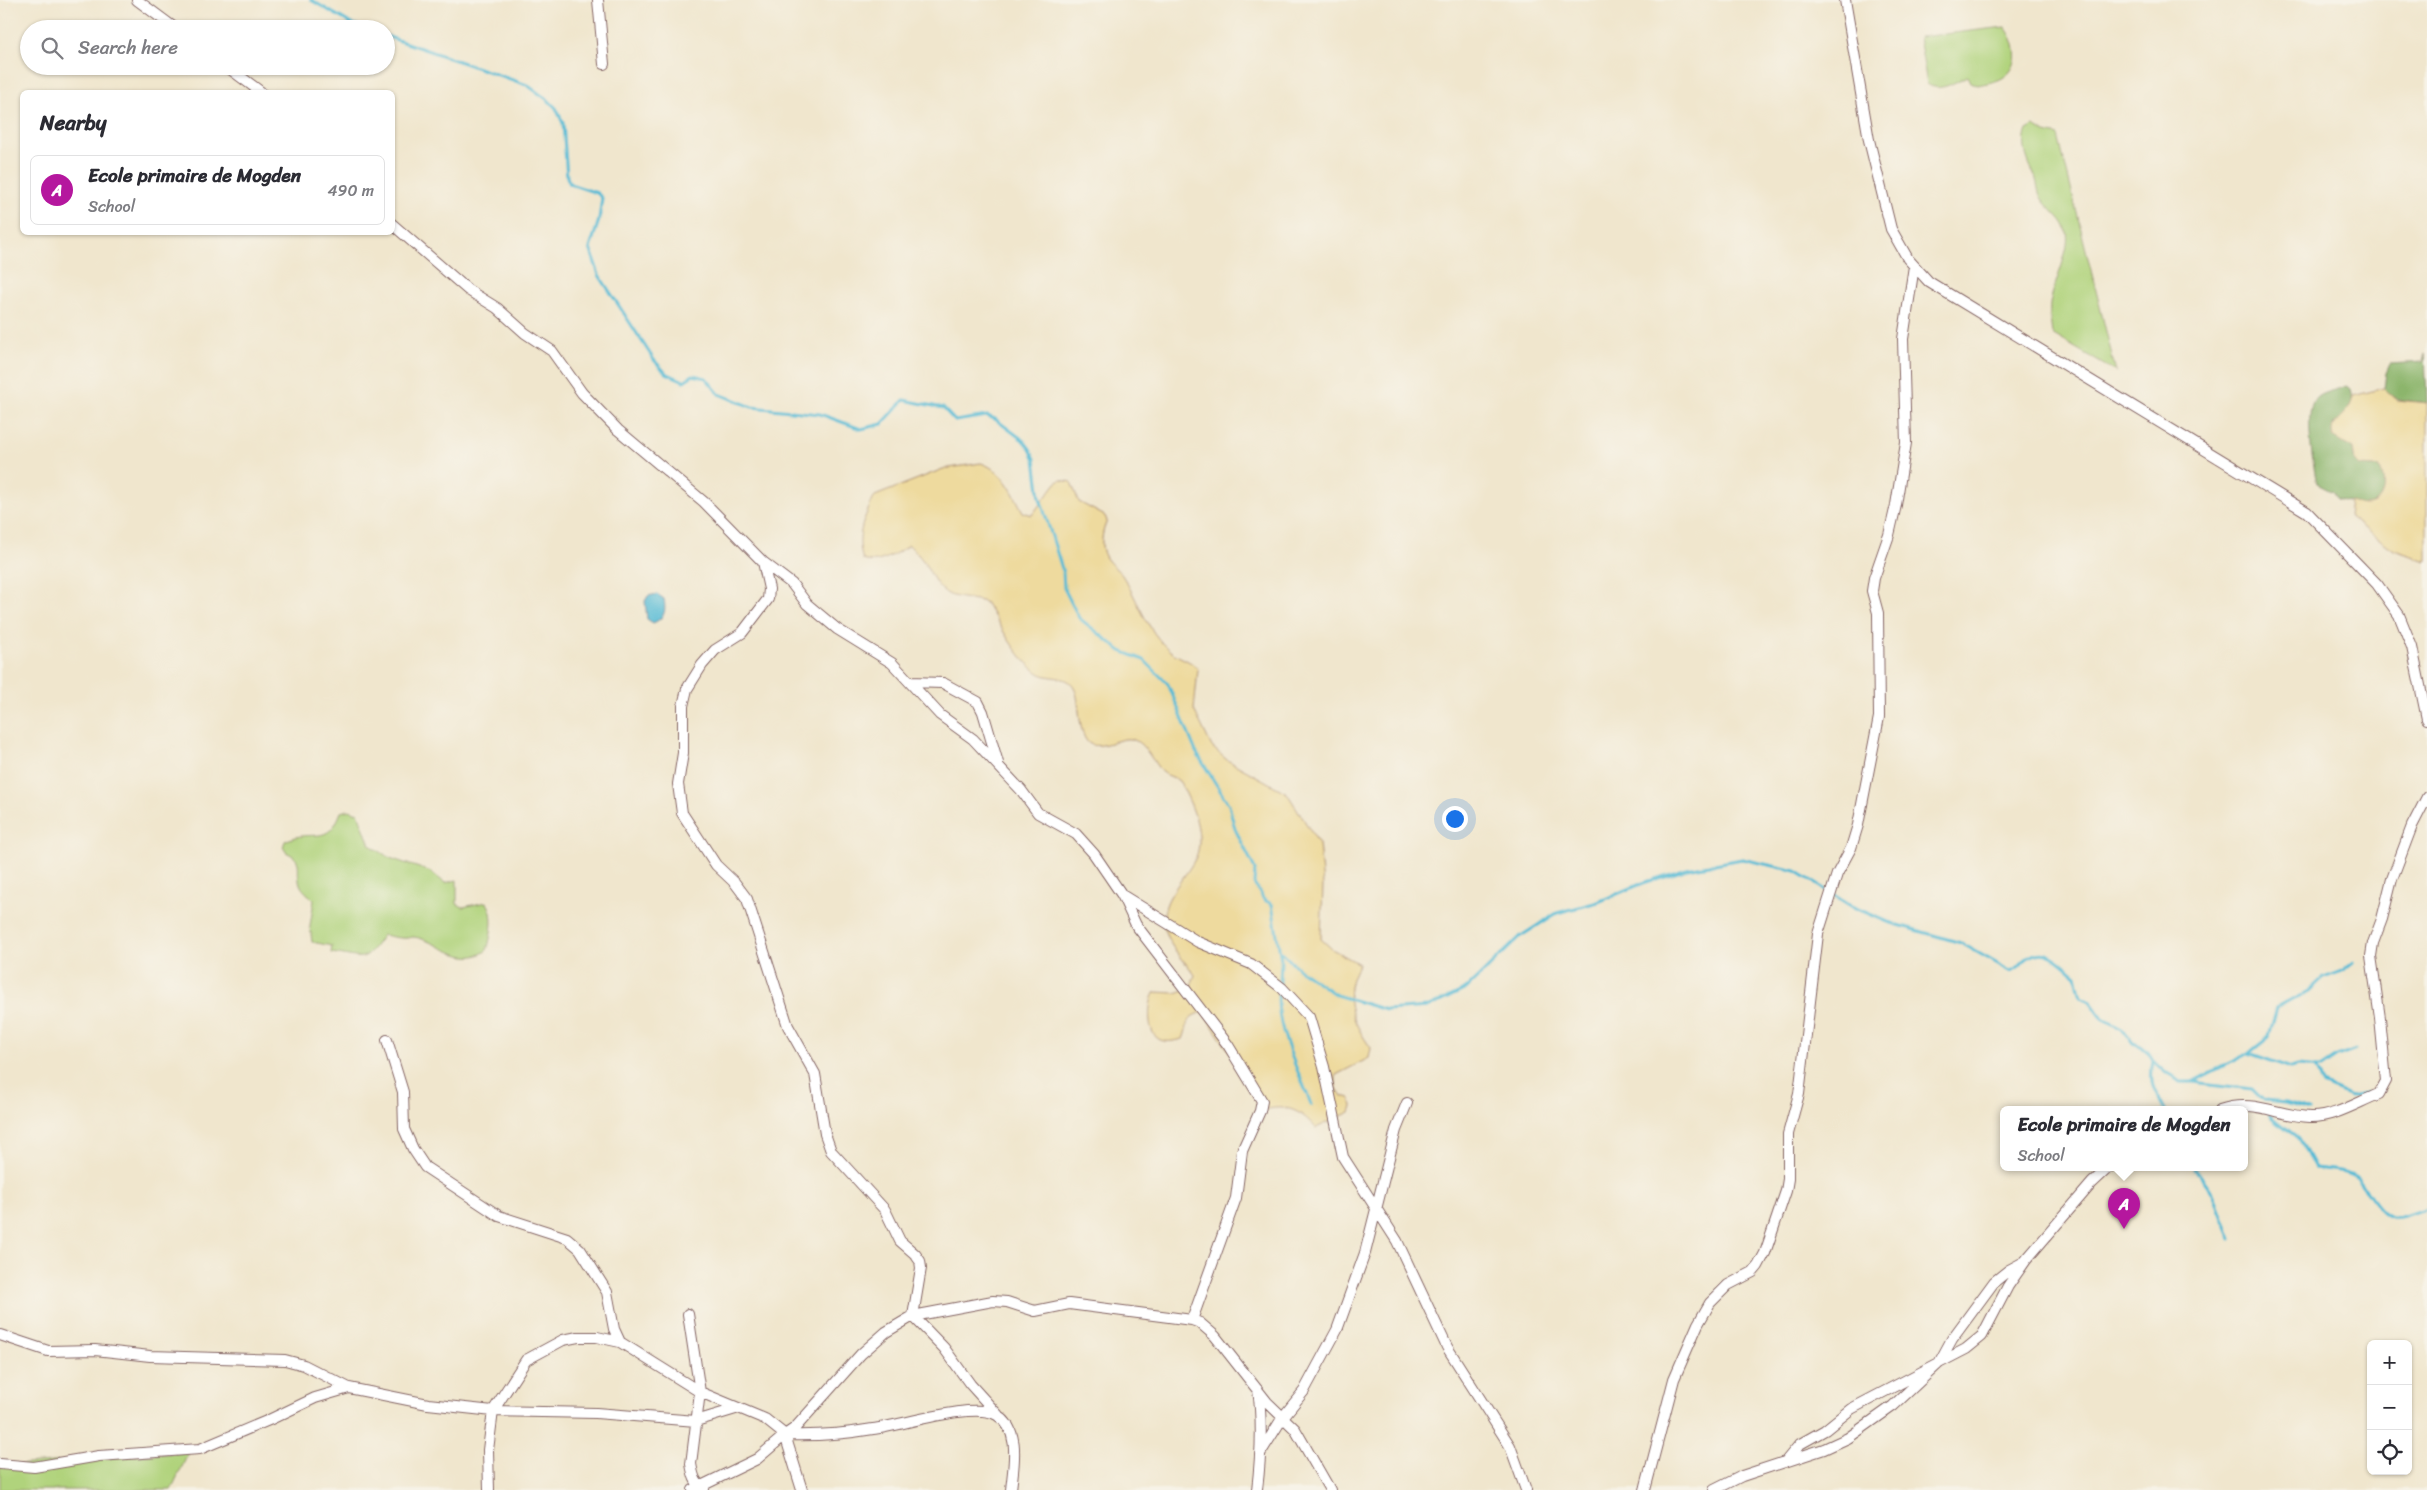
<!DOCTYPE html>
<html lang="en">
<head>
<meta charset="utf-8">
<style>
  body { margin:0; font-family:Sriracha,sans-serif; background:#f7f7f7; color:#2b2b33 }
  .controls { position:absolute; right:15px; bottom:15px; display:grid; overflow:hidden; border-radius:8px; box-shadow:0 1px 4px #0004 }
  .controls button { width:45px; height:45px; display:grid; place-items:center; padding:0; border:0; border-bottom:1px solid #e1e1e2; background:#fff; color:#2b2b33; font:25px sans-serif }
  .you { position:absolute; left:1454px; top:818px; width:18px; height:18px; margin:-12px; border:4px solid #fff; border-radius:50%; background:#1a73e8; box-shadow:0 0 0 8px #1a73e833 }
  .badge { display:grid; place-items:center; width:32px; height:32px; border-radius:50%; background:#b5179e; color:#fff; font-size:16px; font-weight:700 }
  .pin { position:absolute; translate:-50% -41px; filter:drop-shadow(0 1px 2px #0008) }
  .pin::after { content:''; position:absolute; top:26px; width:18px; height:15px; background:inherit; clip-path:polygon(0 0,100% 0,50% 100%) }
  .popup { position:absolute; left:2000px; top:1106px; width:248px; height:65px; box-sizing:border-box; display:grid; place-content:center; border-radius:8px; background:#fff; filter:drop-shadow(0 1px 4px #0005); font-size:16px; white-space:nowrap; color:#7c7c81 }
  .popup b { font-size:19px; color:#2b2b33 }
  .popup::after { content:''; position:absolute; left:50%; top:100%; margin-left:-10px; border:10px solid transparent; border-top-color:#fff }
  .list { margin:0; padding:0; list-style:none }
  h2 { display:flex; justify-content:space-between; align-items:center; height:65px; margin:0; padding:0 20px; font-size:21px }
  h2 small { font-size:16px; font-weight:400; color:#7c7c81 }
  .list li { display:grid; grid-template-columns:32px 1fr auto; gap:15px; align-items:center; box-sizing:border-box; height:70px; margin:0 10px 10px; padding:0 10px; border:1px solid #e1e1e2; border-radius:8px }
  .list b { display:block; font-size:19px; white-space:nowrap }
  .list p { margin:0; font-size:16px; white-space:nowrap; color:#7c7c81 }
  .list em { font-size:16px; font-style:normal; color:#7c7c81 }
  .icon { flex:none; width:28px; height:28px; fill:none; stroke:currentColor; stroke-width:2; stroke-linecap:round; stroke-linejoin:round }
  .map { position:relative; flex:none; width:2427px; height:1490px; overflow:hidden }
  .search { position:absolute; background:#fff; box-shadow:0 1px 4px #0004; left:20px; top:20px; width:375px; height:55px; display:flex; align-items:center; gap:12px; box-sizing:border-box; padding:0 18px; border-radius:28px; color:#7c7c81; font-size:19px }
  .panel { position:absolute; background:#fff; box-shadow:0 1px 4px #0004; left:20px; top:90px; width:375px; height:145px; border-radius:8px }
  .map>svg:first-child { display:block }
  .green { fill:#b0d37c; stroke:#7d7954 }
  .forest { fill:#8cb56c; stroke:#6b6a4c }
  .sand { fill:#eeda9e; stroke:#9c7c64 }
  .water { fill:#57bbd5; stroke:#506d80 }
  .lines { fill:none; stroke-linecap:round; stroke-linejoin:round }
  .stream { stroke:#57bbd5; stroke-width:3 }
  .street-casing { stroke:#846564; stroke-width:12 }
  .street { stroke:#fff; stroke-width:10 }
</style>
</head>
<body>
<div class="map">
<svg width="2427" height="1490" viewBox="0 0 2427 1490">
  <rect width="100%" height="100%" fill="#f7f3e8"/>
  <filter id="ink" filterUnits="userSpaceOnUse"><feTurbulence type="fractalNoise" baseFrequency=".02" numOctaves="2"/><feDisplacementMap in="SourceGraphic" scale="10" xChannelSelector="R" yChannelSelector="G"/><feConvolveMatrix kernelMatrix="1 2 1 2 8 2 1 2 1" color-interpolation-filters="sRGB"/></filter>
  <filter id="wash" filterUnits="userSpaceOnUse"><feTurbulence type="fractalNoise" baseFrequency=".0096" numOctaves="4" result="noise"/><feDisplacementMap in="SourceGraphic" scale="20" xChannelSelector="R" yChannelSelector="G"/><feGaussianBlur stdDeviation="1.12" result="paint"/><feColorMatrix in="noise" values="0 0 0 0 0 0 0 0 0 0 0 0 0 0 0 0 0 1.4 0 .05"/><feComposite in="paint" operator="in"/></filter>
  <g filter="url(#wash)">
    <rect width="100%" height="100%" fill="#f0e6cd"/>
    <!-- green -->
    <path class="green" d="M2005 27C2016 41 2022 65 2004 77 1997 82 1986 83 1978 85L1970 82 1967 76C1955 82 1940 93 1927 84L1919 37Z
      M2034 126 2046 133 2058 136 2116 372 2052 334C2051 325 2049 313 2050 304 2053 283 2073 248 2066 229 2061 216 2050 211 2042 199 2037 192 2038 182 2034 174 2027 160 2021 145 2027 130Z
      M348 810 358 813 370 845 390 858 431 872 445 883 457 880V904L463 907 486 902C496 913 491 937 487 950 464 969 437 940 414 937 410 937 406 939 402 938 396 938 389 936 383 935 362 966 364 957 331 953L332 946 312 942 310 926 314 900C309 895 302 890 300 884 295 868 305 861 286 852L283 847 285 841C313 827 327 849 341 812Z
      M189 1452 171 1490H0V1466Z"/>
    <!-- forest -->
    <path class="forest" d="M2425 354 2427 403C2411 400 2394 403 2384 388L2386 373 2390 364 2423 362Z
      M2346 386 2351 389C2356 406 2346 416 2333 425L2334 437 2353 449 2355 462 2359 466 2379 467C2386 480 2388 502 2367 505 2358 506 2345 501 2336 499L2333 492 2317 484C2314 469 2302 406 2317 397 2325 391 2338 390 2346 386Z"/>
    <!-- sand -->
    <path class="sand" d="M2384 388 2397 400 2427 403V561L2394 550 2348 516 2350 502C2355 503 2361 505 2366 505 2387 504 2386 480 2379 467L2359 466 2355 462 2353 449 2333 437C2327 420 2350 419 2353 396Z
      M981 463C1004 471 1012 491 1023 512L1032 515 1056 483 1061 480 1071 482 1079 502 1105 516 1107 521C1102 531 1099 547 1106 558 1110 564 1117 569 1122 575 1138 599 1146 630 1169 650 1178 658 1191 660 1198 669L1194 710 1212 747 1227 760 1287 793 1319 844 1323 885 1321 939 1332 949 1359 964C1340 994 1352 1022 1371 1048L1369 1058 1336 1075V1087L1342 1096 1350 1098 1352 1106 1350 1112 1316 1128C1298 1108 1286 1104 1260 1111L1262 1101 1203 1012C1183 1018 1190 1022 1183 1039 1175 1041 1163 1044 1156 1037 1147 1028 1148 1001 1155 992L1176 993 1190 988 1195 975C1186 962 1169 947 1165 931 1157 900 1184 882 1196 857 1204 838 1195 812 1186 794 1184 790 1182 785 1179 781 1175 777 1167 776 1162 772 1153 763 1145 742 1131 739 1118 737 1102 750 1090 744 1077 736 1081 700 1074 687 1067 674 1047 680 1037 672 1014 655 1001 625 985 602 975 599 957 598 950 595 937 589 932 575 925 564 921 557 915 551 909 545 897 553 878 566 863 560 855 536 864 517 875 496L943 469Z"/>
    <!-- water -->
    <path class="water" d="M657 594 664 599C666 611 665 618 653 623L647 619 645 601 648 596Z"/>
    <g class="lines">
      <!-- stream -->
      <path class="stream" d="M311 0 350 23 366 29
        M386 36 527 85 548 100 556 108 563 123 567 177 570 184 597 193 602 198 599 220 590 248 599 275 654 360 666 373 684 381 693 375 706 378 719 394 752 407 820 414 861 429 882 424 904 400 943 408 955 421 987 416 995 419 1023 440 1030 449 1035 459 1040 498 1063 572 1064 588 1079 618 1121 651 1144 660 1168 684 1196 752 1229 805 1235 829 1255 869 1254 884 1264 900 1272 904 1281 960 1280 983
        M1280 951 1300 970 1336 995 1386 1010 1429 1007 1466 989 1521 936 1557 913 1598 902 1643 883 1687 869 1742 859 1796 871 1851 906 1888 922 1961 943 2010 971C2019 969 2019 965 2025 960 2045 943 2060 962 2076 975L2081 997 2090 1001 2103 1019 2122 1029 2133 1043 2141 1046 2148 1052 2155 1063 2167 1074 2181 1082H2192L2249 1053 2291 1068 2298 1066 2321 1068 2337 1057 2356 1050
        M1279 989C1273 1025 1299 1070 1311 1105
        M2249 1053 2269 1037 2277 1008 2309 991 2323 978 2342 971 2354 961
        M2153 1060C2149 1083 2153 1090 2165 1110
        M2315 1067 2322 1084 2350 1096 2366 1093
        M2193 1082 2252 1089 2264 1101 2285 1103 2308 1110
        M2269 1112 2271 1116 2299 1139 2315 1168C2328 1170 2344 1169 2356 1177 2361 1180 2364 1187 2367 1192 2388 1224 2392 1221 2427 1208
        M2195 1168 2213 1193 2231 1239"/>
    </g>
  </g>
  <g filter="url(#ink)">
    <g class="lines">
      <defs>
        <path id="street" d="M137 0 176 29
          M598 0 604 64
          M1845 0 1869 140 1891 229 1908 259 1929 282 2307 512 2377 584 2399 615 2412 647 2427 719
          M226 66 261 92
          M392 224 468 290 497 308 525 333 552 351 582 393 618 430 704 502 763 562 792 584 807 604 837 629 892 663 940 715 973 739 1021 790 1038 813 1076 834 1094 854 1122 895 1198 942 1251 964 1282 988 1309 1017 1324 1067 1343 1157 1397 1241 1447 1347 1510 1446 1526 1490
          M763 562 769 589 768 599 742 633 715 650 702 665 687 689 683 706V753L678 784 682 813 716 865 735 883 747 899 788 1026 815 1074 825 1134 831 1151 885 1210 900 1241 915 1254 920 1261 921 1268 913 1316 944 1348 970 1384 998 1415
          M910 682 943 683 978 702 983 712 998 763
          M1122 895 1136 925 1228 1045 1262 1101 1260 1111 1242 1151 1236 1198 1192 1320
          M387 1040 403 1092 404 1129 413 1149 425 1167 499 1216 567 1238 580 1249 607 1292 614 1329 620 1342
          M2220 1110C2253 1098 2278 1116 2310 1117 2333 1118 2358 1102 2379 1094L2386 1081 2380 1018 2371 956 2373 943 2382 919 2392 879 2412 826 2427 797
          M688 1314 700 1392 691 1464C693 1475 695 1484 704 1489
          M0 1335 48 1351 95 1350 150 1356 285 1360 304 1365 349 1388 428 1404 493 1411 596 1413 696 1421 739 1408
          M1261 1452 1283 1417 1304 1391 1337 1330 1365 1253 1396 1130 1407 1103
          M1786 1461 1800 1444 1825 1430 1851 1409 1939 1363 1952 1339 1994 1282 2009 1270 2024 1262
          M0 1464 34 1467 99 1456 200 1449 269 1420 315 1398 349 1388
          M489 1490 488 1450 493 1411 526 1360 563 1340 578 1337H597L620 1342 700 1392 765 1419 785 1435
          M693 1490 757 1459 785 1435 795 1428 861 1354 886 1332 913 1316 993 1301 1007 1302 1035 1311 1069 1304 1192 1320 1200 1323 1215 1336 1267 1402 1295 1429 1330 1490
          M802 1490 785 1435C814 1436 844 1434 873 1429 900 1426 974 1401 997 1415 1022 1430 1013 1467 1011 1490
          M1257 1490C1261 1456 1263 1424 1258 1390
          M1645 1490 1674 1379 1698 1324 1710 1303 1728 1285 1753 1272 1758 1266 1765 1253 1786 1191 1788 1179V1134L1799 1094 1818 934 1837 874 1851 848 1858 825 1879 717 1878 613 1872 591 1874 578 1889 535 1896 505 1906 443 1903 339 1914 266
          M1714 1490 1742 1476 1824 1449 1848 1438 1893 1406 1939 1363 1966 1349 1982 1336 2008 1286 2026 1260 2092 1183 2108 1168"/>
      </defs>
      <!-- street casing -->
      <use href="#street" class="street-casing"/>
      <!-- street -->
      <use href="#street" class="street"/>
    </g>
  </g>
</svg>
<div class="controls">
<button>+</button>
<button>−</button>
<button><svg class="icon" aria-label="locate" viewBox="0 0 24 24"><circle cx="12" cy="12" r="6"/><path d="M12 2v4M12 18v4M2 12h4M18 12h4"/></svg></button>
</div>
<div class="you"></div>
<div class="pin badge" style="left:2124px;top:1229px">A</div>
<div class="popup"><b>Ecole primaire de Mogden</b>School</div>
<div class="search"><svg class="icon" aria-label="search" viewBox="0 0 24 24"><circle cx="10" cy="10" r="6"/><path d="M15 15l6 6"/></svg>Search here</div>
<section class="panel">
<h2>Nearby<small></small></h2>
<ul class="list">
<li><span class="badge">A</span><div><b>Ecole primaire de Mogden</b><p>School</p></div><em>490 m</em></li>
</ul>
</section>
</div>
</body>
</html>
